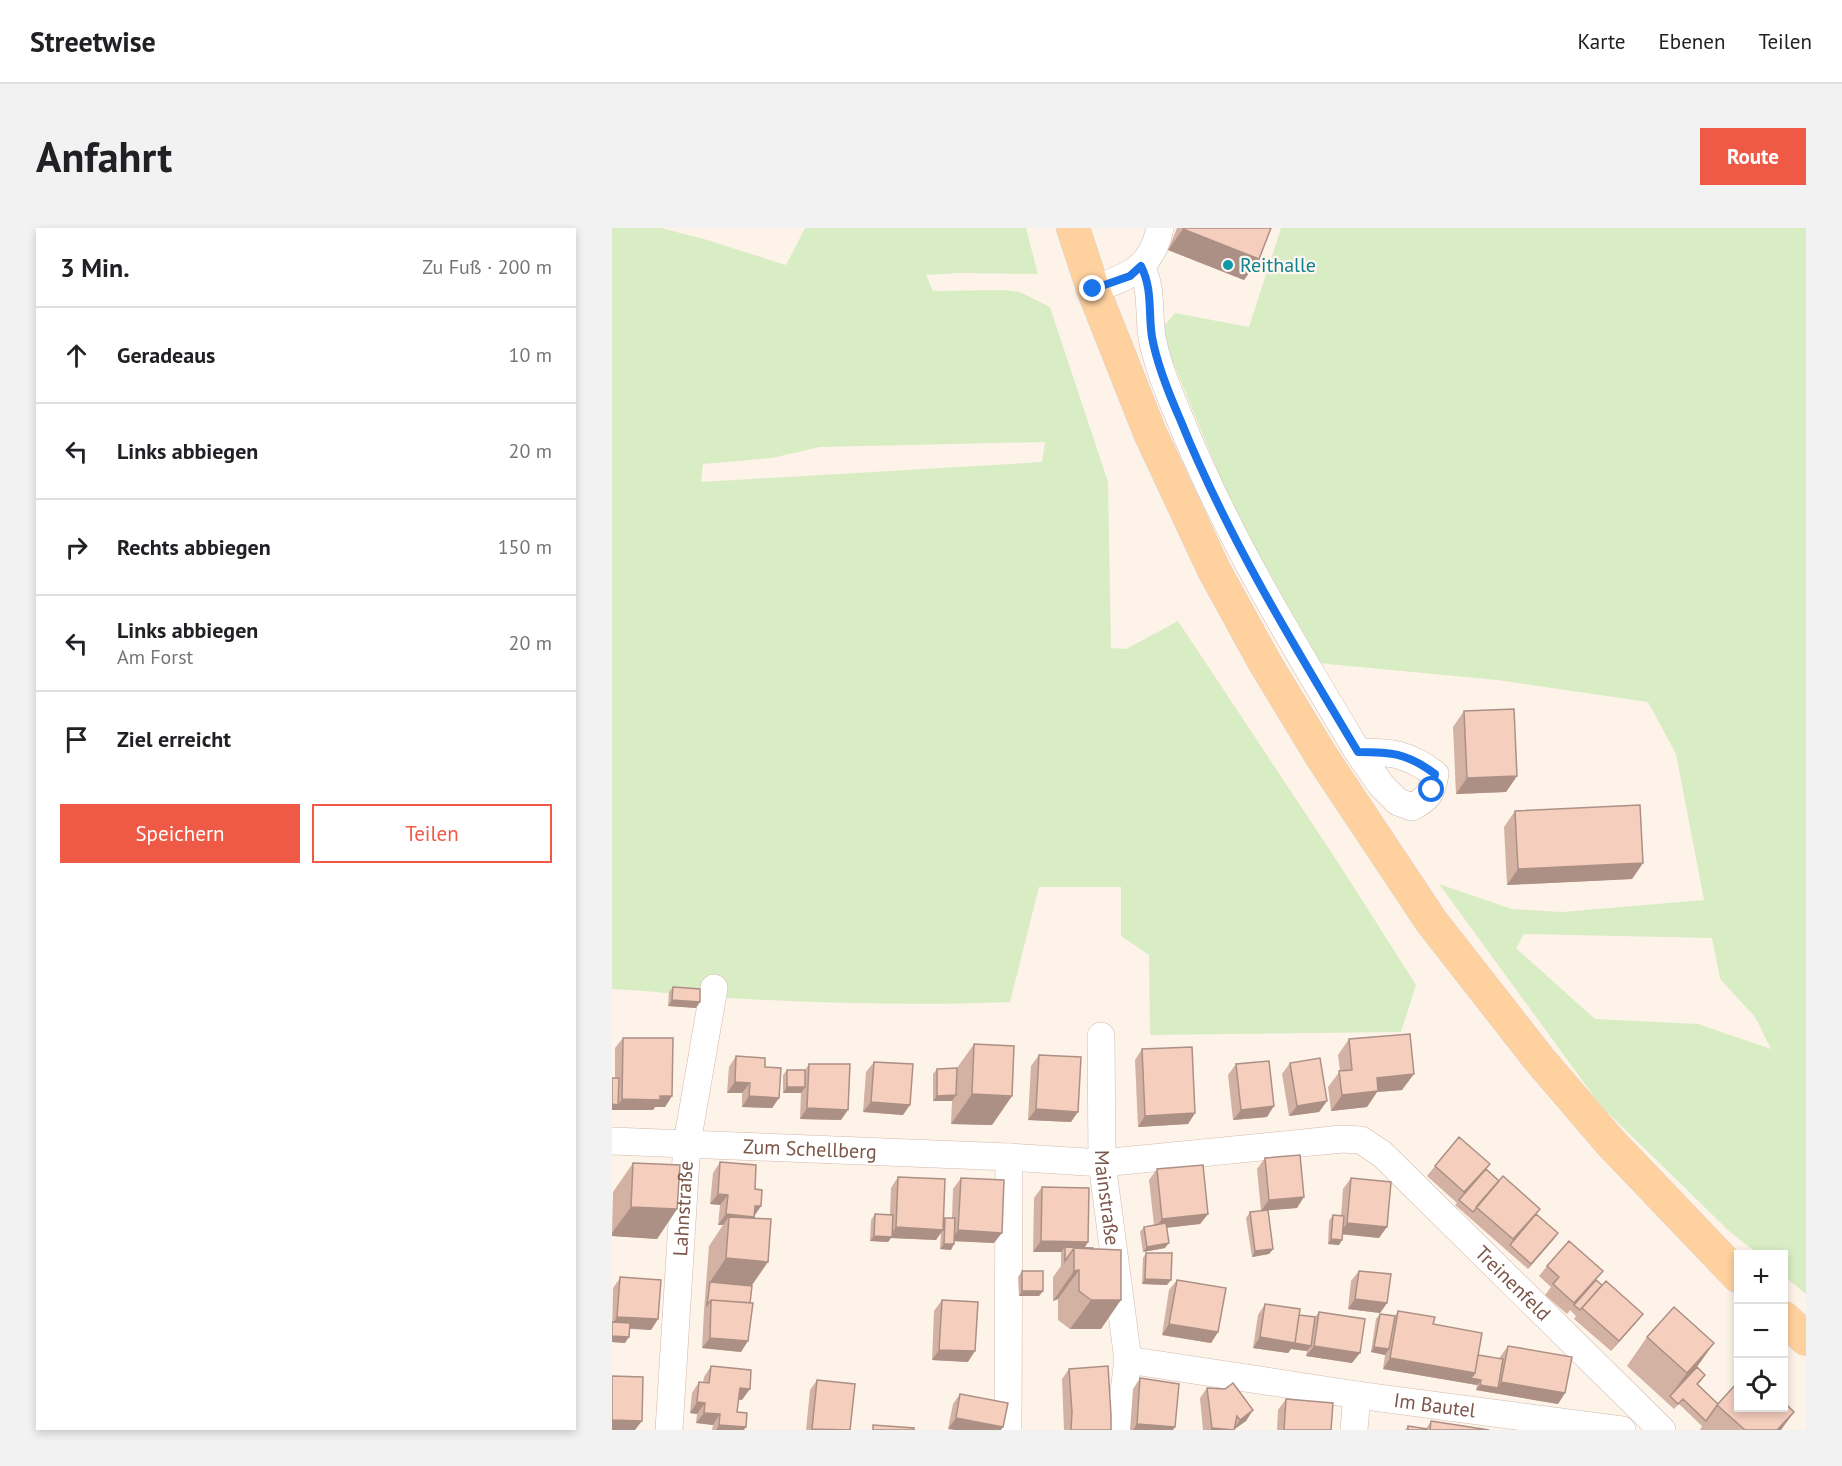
<!DOCTYPE html>
<html lang="de">
<head>
<meta charset="utf-8">
<style>
  body { margin:0; font-family:"PT Sans",sans-serif; background:#f2f2f2; color:#202124 }
  .controls { position:absolute; right:18px; bottom:18px; display:grid; overflow:hidden; border-radius:0px; box-shadow:0 3px 9px #0003 }
  .controls button { width:54px; height:54px; display:grid; place-items:center; padding:0; border:0; border-bottom:2px solid #e0e0e0; background:#fff; color:#202124; font:30px sans-serif }
  .stop { position:absolute; width:18px; height:18px; margin:-14px; border:4px solid #1a73e8; border-radius:50%; background:#fff }
  .stop.end { background:#1a73e8; border-color:#fff; box-shadow:0 2px 6px #0008 }
  .list { margin:0; padding:0; list-style:none }
  h2 { display:flex; justify-content:space-between; align-items:center; height:78px; margin:0; padding:0 24px; font-size:26px }
  h2 small { font-size:20px; font-weight:400; color:#757577 }
  .list li { display:grid; grid-template-columns:39px 1fr auto; gap:18px; align-items:center; box-sizing:border-box; height:96px; padding:0 24px; border-top:2px solid #e0e0e0 }
  .list b { display:block; font-size:22px; white-space:nowrap }
  .list p { margin:0; font-size:20px; white-space:nowrap; color:#757577 }
  .list em { font-size:20px; font-style:normal; color:#757577 }
  .actions { display:flex; gap:12px; padding:18px 24px }
  .actions a { flex:1; padding:14px 0; border:2px solid #ef5a46; border-radius:0px; text-align:center; font-size:21px; color:#ef5a46 }
  .actions .main { background:#ef5a46; color:#fff }
  .icon { flex:none; width:33px; height:33px; fill:none; stroke:currentColor; stroke-width:2; stroke-linecap:round; stroke-linejoin:round }
  .map { position:relative; flex:none; width:1194px; height:1202px; overflow:hidden; border-radius:0px }
  header { display:flex; align-items:center; gap:36px; box-sizing:border-box; height:84px; padding:0 30px; background:#fff; border-bottom:2px solid #e0e0e0 }
  header strong { font-size:28px }
  nav { display:flex; gap:33px; margin-inline-start:auto; font-size:21px }
  .intro { display:flex; align-items:center; justify-content:space-between; box-sizing:border-box; height:144px; padding:0 36px }
  h1 { margin:0; font-size:42px }
  .button { padding:15px 27px; border-radius:0px; background:#ef5a46; color:#fff; font-size:21px; font-weight:700 }
  main { display:flex; gap:36px; padding:0 36px }
  aside { flex:1; background:#fff; border-radius:0px; box-shadow:0 3px 9px #0003 }
  .map>svg:first-child { display:block }
  .green { fill:#d9edc5; fill-rule:evenodd }
  .lines { fill:none; stroke-linecap:round; stroke-linejoin:round }
  .minor-casing { stroke:#d2b9ac; stroke-width:28 }
  .major-casing { stroke:#dad0cc; stroke-width:34 }
  .minor { stroke:#fff; stroke-width:27 }
  .major { stroke:#ffd19e; stroke-width:33 }
  .wall { fill:#d3b1a3 }
  .shaded-wall { fill:#ac9085 }
  .building { fill:#f5cebe; stroke:#ac9085; stroke-width:1.5 }
  .route { stroke:#1a73e8; stroke-width:8 }
  .culture-dot { fill:#0f9aa8; stroke:#fff7f0; stroke-width:2 }
  .labels { text-anchor:middle; stroke-width:4.5; stroke-linejoin:round; paint-order:stroke }
  .culture-label { font-size:20px; fill:#0d838f; stroke:#fff7f0; text-anchor:start }
  .street-label { font-size:20px; fill:#7b5649; stroke:#fff7f0 }
</style>
</head>
<body>
<header>
<strong>Streetwise</strong>
<nav><a>Karte</a><a>Ebenen</a><a>Teilen</a></nav>
</header>
<div class="intro"><h1>Anfahrt</h1><a class="button">Route</a></div>
<main>
<aside>
<h2>3 Min.<small>Zu Fuß · 200 m</small></h2>
<ul class="list">
<li><svg class="icon" aria-label="ahead" viewBox="0 0 24 24"><path d="M12 20V5M6 11l6-6 6 6"/></svg><div><b>Geradeaus</b></div><em>10 m</em></li>
<li><svg class="icon" aria-label="left" viewBox="0 0 24 24"><path d="M17 20v-9H6M10 6l-5 5 5 5"/></svg><div><b>Links abbiegen</b></div><em>20 m</em></li>
<li><svg class="icon" aria-label="right" viewBox="0 0 24 24"><path d="M7 20v-9h11M14 6l5 5-5 5"/></svg><div><b>Rechts abbiegen</b></div><em>150 m</em></li>
<li><svg class="icon" aria-label="left" viewBox="0 0 24 24"><path d="M17 20v-9H6M10 6l-5 5 5 5"/></svg><div><b>Links abbiegen</b><p>Am Forst</p></div><em>20 m</em></li>
<li><svg class="icon" aria-label="arrive" viewBox="0 0 24 24"><path d="M6 21V4h12l-3 4 3 4H6"/></svg><div><b>Ziel erreicht</b></div></li>
</ul>
<div class="actions"><a class="main">Speichern</a><a>Teilen</a></div>
</aside>
<div class="map">
<svg width="1194" height="1202" viewBox="0 0 1194 1202">
  <rect width="100%" height="100%" fill="#fef3e8"/>
  <!-- green -->
  <path class="green" d="M0 0H49L92 11 174 37 193 0H414L426 46 347 45 314 47 321 63 392 62 408 64 438 79 496 254 499 420 514 421 566 393 731 642 804 757 789 804 538 807 537 727 509 708V659H427L398 774C304 778 208 775 114 770 76 767 38 763 0 761ZM433 214 430 234 89 254 91 236 160 230 208 219Z
    M669 0H1194V1066L1172 1048V1026H1146L1117 1003 989 878 827 656 900 681 950 684 1092 672 1064 526 1036 474 885 452 705 435 619 275 548 103 563 85 637 99ZM912 706 1100 710 1108 751 1143 789 1159 821 1086 796 983 791 904 720Z"/>
  <g class="lines">
    <defs>
      <g id="minor">
        <path d="M529 38C541 62 536 85 540 109 545 137 557 166 568 191 615 308 681 416 746 524 779 524 795 525 823 546 820 565 817 570 800 579L786 574 769 557 746 524"/>
        <path d="M481 61C517 49 540 40 548 0"/>
        <path id="s1" d="M489 808 490 935 516 1132 507 1202"/>
        <path id="s2" d="M0 913 397 929 490 935 730 911 749 912 770 926 1050 1202"/>
        <path id="s3" d="M516 1132 745 1167 1010 1202"/>
        <path id="s4" d="M57 1202 75 915 102 760"/>
        <path d="M396 1202 397 929"/>
        <path d="M742 1202 745 1167"/>
      </g>
      <path id="major" d="M461 0 481 61 538 205 602 342 653 435 710 529 819 693 927 831 998 914 1126 1048
        M1172 1090 1194 1111"/>
    </defs>
    <!-- minor casing -->
    <use href="#minor" class="minor-casing"/>
    <!-- major casing -->
    <use href="#major" class="major-casing"/>
    <!-- minor -->
    <use href="#minor" class="minor"/>
    <!-- major -->
    <use href="#major" class="major"/>
  </g>
  <!-- wall -->
  <path class="wall" d="M565 0H659L647 31 632 52 556 22Z
    M852 483 905 548 894 564 844 566 841 499Z
    M903 583 1031 635 1020 651 895 657 892 599Z
    M61 759 84 780 56 778 57 764Z
    M11 810 60 868 53 879H43L41 882H3V820Z
    M737 811 790 862 765 864 755 879 719 883 716 859 728 843 726 827Z
    M362 816 400 868 380 897 339 896 340 873H321V846L325 841 345 840Z
    M530 821 583 885 576 896 526 899 523 832Z
    M427 827 459 894 416 892 419 838Z
    M124 828 153 839 167 870 160 880 130 879V865H115L117 839Z
    M262 834 291 887 251 884 254 844Z
    M678 835 715 873 707 884 677 888 670 846Z
    M197 836 229 892 188 891 189 865H171V847L175 842H193Z
    M624 836 655 889 621 892 616 847Z
    M653 930 685 980 656 982 661 1021 657 1026 640 1029 634 990 638 984 649 983 645 941Z
    M108 934 143 961 149 978 141 990 140 1058 129 1124 90 1120 92 1083 97 1018 111 997H106L108 977 98 976 101 945Z
    M21 935 65 981 45 1011 0 1008 1 964Z
    M878 936 874 941 887 953 928 981 924 986 946 1005 916 1041 843 977 845 975 815 948 823 938Z
    M545 941 596 986 588 996 554 1000 553 1020 531 1024 528 1004 532 999 542 997 537 952Z
    M286 949 331 992 333 990H340L341 961 349 950 382 1015 342 1013 339 1022 328 1021 329 1004 324 1012 279 1010 276 1014 258 1013 259 992 263 986 278 987 279 960Z
    M739 950 767 1010 731 1006 727 1017 716 1016 717 993 721 987 729 988 731 961Z
    M430 959 476 1014 473 1019 489 1101H458L446 1092V1071L441 1073V1049L449 1038V1024H421L422 970Z
    M534 1025 555 1057 530 1056 531 1030Z
    M935 1038 984 1053 1023 1096 999 1123 962 1091 964 1088 958 1082 959 1081 955 1086 933 1067 939 1059 927 1048Z
    M410 1043 431 1063 427 1068H407L406 1049Z
    M747 1043 775 1075 768 1085 736 1081 739 1053Z
    M8 1050 46 1091 39 1102 18 1101 13 1115 0 1114 1 1060Z
    M565 1052 606 1104 599 1115 550 1107 557 1062Z
    M330 1072 356 1134 320 1132 322 1083Z
    M653 1076 687 1087 703 1089 707 1084 740 1135 694 1128 695 1123 679 1121 676 1125 641 1120 646 1087Z
    M786 1083 821 1096 866 1127 888 1131V1129L896 1118 953 1165 946 1176 864 1162 865 1157 771 1141 773 1127 759 1124 764 1091 768 1086 783 1088Z
    M1035 1109 1102 1115 1085 1139 1090 1152 1086 1156 1106 1176 1169 1202H1088L1090 1198 1067 1176 1062 1181 1015 1138Z
    M99 1138 130 1172 127 1171 125 1184 132 1202H100L101 1197 84 1195 85 1186 78 1185 80 1165 87 1154 91 1155 92 1149Z
    M457 1141 499 1202H452L450 1151Z
    M528 1150 561 1202H518L521 1161Z
    M205 1152 238 1202H194L198 1162Z
    M595 1160 641 1182 634 1193 623 1201 622 1202H591L588 1170Z
    M348 1166 396 1175 336 1201 341 1176Z
    M674 1171 719 1202H665L666 1182Z
    M819 1193 877 1202H793L796 1198 814 1201Z"/>
  <!-- shaded-wall -->
  <path class="shaded-wall" d="M571 1 647 31 632 52 556 22Z
    M905 548 894 564 844 566 855 550Z
    M1031 635 1020 651 895 657 906 641Z
    M60 772 88 774 84 780 56 778Z
    M802 846 790 862 765 864 755 879 719 883 730 867 765 850Z
    M123 854 138 855 130 865H115Z
    M175 859H193L189 865H171Z
    M360 866 400 868 380 897 339 896Z
    M344 867 340 873H321L325 868Z
    M48 868H60L53 879H43L41 882H0V876L6 877 10 871Z
    M137 868 167 870 160 880 130 879Z
    M715 873 707 884 677 888 685 878Z
    M259 874 298 877 291 887 251 884Z
    M662 878 655 889 621 892 629 882Z
    M195 880 236 882 229 892 188 891Z
    M424 881 466 884 459 894 416 892Z
    M583 885 576 896 526 899 533 888Z
    M106 966 116 967 108 977 98 976Z
    M692 969 685 980 649 983 657 972Z
    M143 978H149L135 999 117 989 111 997H106L114 986Z
    M19 979 65 981 45 1011 0 1008V1005Z
    M596 986 588 996 542 1001 550 991Z
    M735 995 775 999 767 1010 727 1006Z
    M284 999 331 1002 324 1012 279 1010 276 1014 258 1013 262 1008H278Z
    M346 1002 390 1005 382 1015 339 1013Z
    M946 1005 942 1011 916 1041 919 1036Z
    M719 1011 730 1012 727 1017 716 1016Z
    M429 1013 476 1014 469 1025 462 1020 453 1019 449 1024H421Z
    M557 1015 553 1020 531 1024 535 1019Z
    M332 1016H342L339 1022 328 1021Z
    M661 1021 657 1026 640 1029 643 1023Z
    M114 1030 156 1034 136 1063 98 1054Z
    M467 1042 446 1071 441 1073 462 1043Z
    M533 1051 559 1052 555 1057 530 1056Z
    M410 1063H431L427 1068H407Z
    M743 1071 775 1075 768 1085 736 1081Z
    M479 1072H509L489 1101H458Z
    M1031 1086 1023 1096 999 1123 1007 1113Z
    M5 1089 46 1091 39 1102 0 1099V1096Z
    M557 1096 606 1104 599 1115 550 1107Z
    M0 1108 17 1109 13 1115 0 1114Z
    M648 1109 683 1115 699 1118 695 1123 679 1121 676 1125 641 1120Z
    M98 1110 136 1113 129 1124 90 1120Z
    M1102 1115 1081 1144 1058 1168 1075 1145Z
    M702 1118 748 1125 740 1135 694 1128Z
    M762 1119 777 1121 773 1127 759 1124Z
    M327 1122 363 1123 356 1134 320 1132Z
    M778 1130 863 1145 869 1152 865 1157 771 1141Z
    M889 1154 953 1165 946 1176 864 1162 868 1157 886 1160Z
    M128 1160 138 1161 130 1172 120 1171Z
    M85 1174 93 1175 85 1186 78 1185Z
    M641 1182 634 1193 621 1202H622H598L600 1200 621 1202 628 1192Z
    M1182 1184 1169 1202H1165Z
    M92 1185 108 1186 101 1197 84 1195Z
    M344 1190 391 1199 389 1202H343L336 1201Z
    M0 1192 30 1193 23 1202H0Z
    M525 1196 563 1199 561 1202H521Z
    M107 1197 134 1199 132 1202H104Z"/>
  <!-- building -->
  <path class="building" d="M572 0H659L647 31 571 1Z
    M902 481 905 548 855 550 852 483Z
    M1028 577 1031 635 906 641 903 583Z
    M61 759 88 761V774L60 772Z
    M798 806 802 846 765 850 766 863 730 867 727 843 740 842 737 811Z
    M11 810H61L60 868H48V872L10 871Z
    M362 816 402 818 400 868 360 866Z
    M580 819 583 885 533 888 530 821Z
    M427 827 469 829 466 884 424 881Z
    M124 828 153 830V839L169 840 167 870 137 868 138 855 123 854Z
    M708 830 715 873 685 878 678 835Z
    M657 833 662 878 629 882 624 836Z
    M262 834 301 836 298 877 259 874Z
    M197 836H238L236 882 195 880Z
    M345 840 344 867 325 868V841Z
    M175 842H193V859H175Z
    M0 850H7L6 877 0 876Z
    M847 909 878 936 852 964 823 938Z
    M688 927 692 969 657 972 653 930Z
    M108 934 144 937 143 961 150 962 149 978H143L142 989 114 986 116 967 106 966Z
    M21 935 68 937 65 981 19 979Z
    M591 937 596 986 550 991 545 941Z
    M874 941 887 953 861 984 847 972Z
    M891 948 928 981 901 1011 864 979Z
    M286 949 333 951 331 1002 284 999Z
    M349 950 392 952 390 1005 346 1002Z
    M739 950 779 954 775 999 735 995Z
    M430 959 477 960 476 1014 429 1013Z
    M656 982 661 1021 643 1023 638 984Z
    M263 986 281 987 280 1009 262 1008Z
    M924 986 946 1005 919 1036 898 1017Z
    M721 987 732 988 730 1012 719 1011Z
    M117 989 159 991 156 1034 114 1030Z
    M333 990H343L342 1016H332Z
    M554 995 557 1015 535 1019 532 999Z
    M957 1013 991 1043 962 1075 941 1056 947 1049 935 1038Z
    M453 1019 481 1020V1021L462 1020 453 1033Z
    M462 1020 509 1022V1072H479L467 1063V1042L462 1043Z
    M534 1025H560L559 1052 533 1051Z
    M410 1043H431V1063H410Z
    M747 1043 779 1046 775 1075 743 1071Z
    M8 1049 49 1052 46 1091 5 1089Z
    M565 1052 614 1060 606 1104 557 1096Z
    M984 1052 990 1057 968 1082 962 1077Z
    M994 1053 1031 1086 1007 1113 970 1080Z
    M98 1054 140 1058 138 1075 99 1072 95 1077Z
    M99 1072 141 1075 136 1113 98 1110Z
    M330 1072 366 1074 363 1123 327 1122Z
    M653 1076 688 1081 683 1115 648 1109Z
    M1062 1079 1102 1115 1075 1145 1035 1109Z
    M786 1083 823 1089 821 1096 870 1105 863 1145 778 1130Z
    M707 1084 753 1091 748 1125 702 1118Z
    M768 1086 783 1088 777 1121 762 1119Z
    M687 1087 703 1089 699 1118 683 1115Z
    M0 1094 18 1095 17 1109 0 1108Z
    M896 1118 960 1129 953 1165 889 1154Z
    M866 1127 891 1131 886 1160 868 1157 869 1152 859 1150 863 1145Z
    M99 1138 139 1142 138 1161 128 1160 125 1184 135 1185 134 1199 107 1197 108 1186 92 1185 93 1175 85 1174 87 1154 97 1155Z
    M496 1138 499 1187V1202H459L460 1184 457 1141Z
    M1085 1139 1093 1147 1085 1156 1106 1176 1094 1193 1071 1171 1066 1176 1058 1168Z
    M0 1148 31 1149 30 1193 0 1192Z
    M528 1150 567 1156 563 1199 525 1196Z
    M205 1152 243 1156 238 1202 200 1201Z
    M1126 1154V1179H1172V1174L1182 1184 1165 1202H1133L1105 1177Z
    M621 1155 641 1182 628 1192 625 1188 622 1202 600 1200 595 1160 613 1161Z
    M348 1166 396 1175 391 1199 344 1190Z
    M674 1171 721 1175 719 1202H672Z
    M819 1193 877 1202H818Z
    M261 1197 302 1200V1202H261Z
    M796 1198 815 1201V1202H796Z"/>
  <g class="lines">
    <!-- route -->
    <path class="route" d="M481 61 518 48 529 38C541 62 536 84 540 109 545 137 557 166 568 191 615 308 681 416 746 524 779 524 795 525 823 546L820 562"/>
  </g>
  <!-- markers -->
  <circle class="culture-dot" cx="616" cy="37" r="6"/>
  <g class="labels">
    <!-- culture labels -->
    <g class="culture-label">
      <text x="628" y="44">Reithalle</text>
    </g>
    <!-- street labels -->
    <g class="street-label">
      <text dy="7" stroke="none"><textPath href="#s2" startOffset="198">Zum Schellberg</textPath></text>
      <text dy="7" stroke="none"><textPath href="#s1" startOffset="162">Mainstraße</textPath></text>
      <text dy="7" stroke="none"><textPath href="#s4" startOffset="222">Lahnstraße</textPath></text>
      <text dy="7" stroke="none"><textPath href="#s2" startOffset="960">Treinenfeld</textPath></text>
      <text dy="7" stroke="none"><textPath href="#s3" startOffset="310">Im Bautel</textPath></text>
    </g>
  </g>
</svg>
<div class="controls">
<button>+</button>
<button>−</button>
<button><svg class="icon" aria-label="locate" viewBox="0 0 24 24"><circle cx="12" cy="12" r="6"/><path d="M12 2v4M12 18v4M2 12h4M18 12h4"/></svg></button>
</div>
<div class="stop" style="left:820px;top:562px"></div>
<div class="stop end" style="left:481px;top:61px"></div>
</div>
</main>
</body>
</html>
